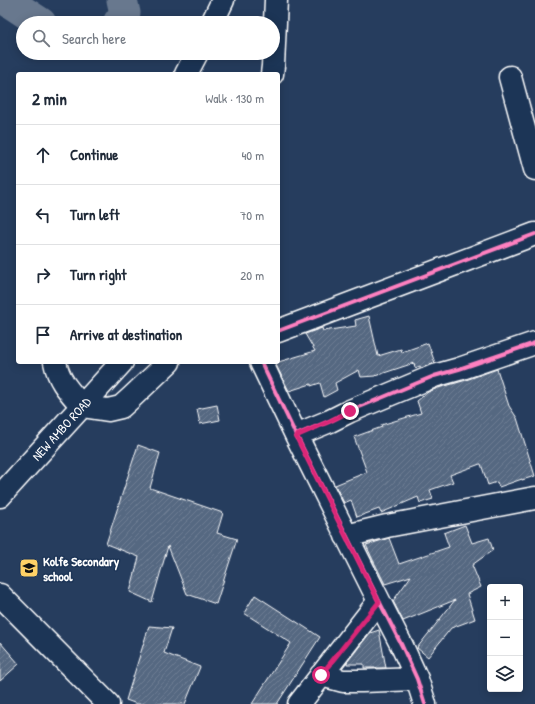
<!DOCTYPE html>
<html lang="en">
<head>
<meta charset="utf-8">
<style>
  body { margin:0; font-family:"Patrick Hand",sans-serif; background:#f6f6f7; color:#1f2937 }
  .controls { position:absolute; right:12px; bottom:12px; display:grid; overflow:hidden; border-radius:4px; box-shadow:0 2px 10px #0003 }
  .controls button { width:36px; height:36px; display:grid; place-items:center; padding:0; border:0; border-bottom:1px solid #e0e1e3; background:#fff; color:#1f2937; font:20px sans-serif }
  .stop { position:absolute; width:12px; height:12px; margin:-9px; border:3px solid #db2777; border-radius:50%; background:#fff }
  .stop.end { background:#db2777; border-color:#fff; box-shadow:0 1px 4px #0008 }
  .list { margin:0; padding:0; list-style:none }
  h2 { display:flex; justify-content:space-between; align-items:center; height:52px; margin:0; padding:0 16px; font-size:17px }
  h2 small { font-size:13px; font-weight:400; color:#747a83 }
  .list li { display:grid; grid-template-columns:26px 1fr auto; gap:12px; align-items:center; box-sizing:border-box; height:60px; padding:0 16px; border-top:1px solid #e0e1e3 }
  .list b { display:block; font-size:15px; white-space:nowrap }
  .list em { font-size:13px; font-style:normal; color:#747a83 }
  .icon { flex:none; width:22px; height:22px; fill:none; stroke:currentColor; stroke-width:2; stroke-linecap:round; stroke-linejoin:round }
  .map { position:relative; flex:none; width:535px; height:704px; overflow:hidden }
  .search { position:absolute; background:#fff; box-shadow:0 2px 10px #0003; left:16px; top:16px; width:264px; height:44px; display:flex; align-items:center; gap:10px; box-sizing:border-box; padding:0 14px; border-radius:22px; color:#747a83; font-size:15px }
  .panel { position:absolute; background:#fff; box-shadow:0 2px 10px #0003; left:16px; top:72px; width:264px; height:292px; border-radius:4px }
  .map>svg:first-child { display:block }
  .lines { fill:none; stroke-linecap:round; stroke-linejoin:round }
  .river { stroke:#67788e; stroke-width:31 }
  .building { fill:url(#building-hatch); stroke:#fff }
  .minor-casing { stroke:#fff; stroke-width:25 }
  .major-casing { stroke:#fff; stroke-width:25 }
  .minor { stroke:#1d3557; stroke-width:22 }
  .major { stroke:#1d3557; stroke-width:22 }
  .cycleway-casing { stroke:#1d3557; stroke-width:6 }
  .cycleway { stroke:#ff80c0; stroke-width:4 }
  .route { stroke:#db2777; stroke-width:5 }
  .labels { text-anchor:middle; stroke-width:3; stroke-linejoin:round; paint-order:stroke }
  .street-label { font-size:13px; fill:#fff; stroke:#1d3557 }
  .poi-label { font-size:13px; font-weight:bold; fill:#fff; stroke:#1d3557; text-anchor:start }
</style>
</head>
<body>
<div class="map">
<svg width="535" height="704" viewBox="0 0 535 704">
  <defs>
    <pattern id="building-hatch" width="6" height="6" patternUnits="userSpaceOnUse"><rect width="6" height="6" fill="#556781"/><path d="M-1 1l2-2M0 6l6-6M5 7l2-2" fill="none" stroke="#6e7e94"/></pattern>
  </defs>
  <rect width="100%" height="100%" fill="#263d5e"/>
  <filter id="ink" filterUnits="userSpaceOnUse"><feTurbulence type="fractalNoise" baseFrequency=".025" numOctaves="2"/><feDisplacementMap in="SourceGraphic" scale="8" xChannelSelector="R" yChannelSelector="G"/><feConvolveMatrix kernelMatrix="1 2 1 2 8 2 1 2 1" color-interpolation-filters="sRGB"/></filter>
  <g filter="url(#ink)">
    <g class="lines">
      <!-- river -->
      <path class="river" d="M6 0 41 23
        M118 23 125 13 122 0"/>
    </g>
    <!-- building -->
    <path class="building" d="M369 316 378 356 401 349 402 352 428 343 435 363 421 368 420 366 415 368 414 363 375 376 361 377 359 370 335 383 337 390 324 397 320 383 311 386V384L289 391 275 363 315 351 305 334 322 328 323 331 356 326 355 320Z
      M497 369 509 406 517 418 535 476 522 480V479L499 487 497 482 488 485 481 464H480L450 475 453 482 430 490 433 499 420 503 418 497 381 513 379 509 357 517 351 500 344 503 335 485 367 472 354 437 382 427 381 425 421 413 417 401 428 392 438 388 463 381Z
      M217 405 220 420 200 424 197 409Z
      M138 445 160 453 150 488 223 513 217 533 237 539 216 604 187 594 168 546 152 602 130 592 139 557 106 544Z
      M465 525 472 543 489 538 493 550 472 565 481 587 467 594 475 619 451 628 428 657 417 648 455 600 403 621 393 601 411 576 385 584 372 558 366 545 376 542 389 538 399 564 449 547 444 533Z
      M255 595 320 637 277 704H252L291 643 244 613Z
      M149 626 172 628 164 653 200 667 185 704H137L126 700Z
      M379 630 386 668H364V664H347V662L370 633Z
      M0 642 19 664 0 681Z"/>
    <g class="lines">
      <defs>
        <path id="minor" d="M212 23 223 0
          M186 74 197 53
          M510 77 535 169
          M278 331 535 234
          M55 362C59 382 70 392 82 406L108 410 121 407 132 397 169 362
          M261 362 296 435 379 601 402 646 417 679 425 704
          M296 435 330 421 350 411 434 376 459 369 535 343
          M346 536 387 526 535 498
          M0 595 108 704
          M321 675 343 681H362L417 679
          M299 704 379 601"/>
        <g id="major">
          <path d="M272 74 273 66 276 0"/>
          <path id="s1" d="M0 496 122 362"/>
        </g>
      </defs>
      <!-- minor casing -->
      <use href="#minor" class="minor-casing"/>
      <!-- major casing -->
      <use href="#major" class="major-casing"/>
      <!-- minor -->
      <use href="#minor" class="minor"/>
      <!-- major -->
      <use href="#major" class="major"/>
      <defs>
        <path id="cycleway" d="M278 331 535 234
          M261 362 296 435 379 601 402 646 417 679 425 704
          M296 435 330 421 350 411 434 376 459 369 535 343"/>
      </defs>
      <!-- cycleway casing -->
      <use href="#cycleway" class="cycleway-casing"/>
      <!-- cycleway -->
      <use href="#cycleway" class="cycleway"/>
    </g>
  </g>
  <g class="lines" filter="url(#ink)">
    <!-- route -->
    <path class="route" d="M321 675 379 602 296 436 330 421 350 411"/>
  </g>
  <!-- icons -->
  <defs>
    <symbol id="school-square" viewBox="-11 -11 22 22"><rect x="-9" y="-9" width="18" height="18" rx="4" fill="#ffd166" stroke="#1d3557"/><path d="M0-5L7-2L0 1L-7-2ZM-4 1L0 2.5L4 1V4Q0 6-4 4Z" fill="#111"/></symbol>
  </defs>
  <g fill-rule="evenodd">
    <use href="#school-square" x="18" y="557" width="22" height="22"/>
  </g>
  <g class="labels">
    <!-- street labels -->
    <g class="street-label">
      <text dy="5" stroke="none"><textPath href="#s1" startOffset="91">NEW AMBO ROAD</textPath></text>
    </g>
    <!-- poi labels -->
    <g class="poi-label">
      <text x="43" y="566">Kolfe Secondary<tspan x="43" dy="15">school</tspan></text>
    </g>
  </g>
</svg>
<div class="controls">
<button>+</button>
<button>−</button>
<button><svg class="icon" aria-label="layers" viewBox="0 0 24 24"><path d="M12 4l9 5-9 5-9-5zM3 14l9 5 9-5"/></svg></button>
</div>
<div class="stop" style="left:321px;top:675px"></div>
<div class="stop end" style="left:350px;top:411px"></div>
<div class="search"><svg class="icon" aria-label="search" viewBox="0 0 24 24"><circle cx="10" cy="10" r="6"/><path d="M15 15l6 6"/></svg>Search here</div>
<section class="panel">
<h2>2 min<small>Walk · 130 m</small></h2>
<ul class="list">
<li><svg class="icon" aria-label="ahead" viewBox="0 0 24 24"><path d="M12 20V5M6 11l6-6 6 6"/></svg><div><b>Continue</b></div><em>40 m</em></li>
<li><svg class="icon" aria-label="left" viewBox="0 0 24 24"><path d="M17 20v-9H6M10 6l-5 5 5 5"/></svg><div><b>Turn left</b></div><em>70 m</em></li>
<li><svg class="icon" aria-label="right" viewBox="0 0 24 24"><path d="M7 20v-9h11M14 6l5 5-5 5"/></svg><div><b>Turn right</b></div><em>20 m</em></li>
<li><svg class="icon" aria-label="arrive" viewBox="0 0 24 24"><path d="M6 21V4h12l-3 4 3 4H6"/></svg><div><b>Arrive at destination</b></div></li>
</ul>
</section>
</div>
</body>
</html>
